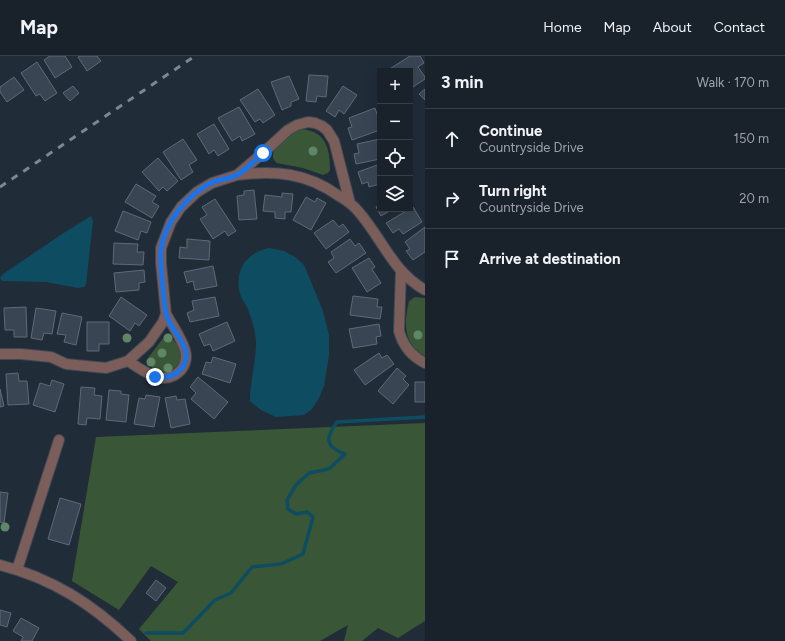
<!DOCTYPE html>
<html lang="en">
<head>
<meta charset="utf-8">
<style>
  body { margin:0; font-family:Figtree,sans-serif; background:#262e37; color:#f1f3f6 }
  .controls { position:absolute; right:12px; top:12px; display:grid; overflow:hidden; border-radius:0px; box-shadow:0 4px 16px #0002 }
  .controls button { width:36px; height:36px; display:grid; place-items:center; padding:0; border:0; border-bottom:1px solid #373e47; background:#19212b; color:#f1f3f6; font:20px sans-serif }
  .stop { position:absolute; width:12px; height:12px; margin:-9px; border:3px solid #1a73e8; border-radius:50%; background:#fff }
  .stop.end { background:#1a73e8; border-color:#fff; box-shadow:0 1px 4px #0008 }
  .list { margin:0; padding:0; list-style:none }
  h2 { display:flex; justify-content:space-between; align-items:center; height:52px; margin:0; padding:0 16px; font-size:17px }
  h2 small { font-size:13px; font-weight:400; color:#9fa3a9 }
  .list li { display:grid; grid-template-columns:26px 1fr auto; gap:12px; align-items:center; box-sizing:border-box; height:60px; padding:0 16px; border-top:1px solid #373e47 }
  .list b { display:block; font-size:15px; white-space:nowrap }
  .list p { margin:0; font-size:13px; white-space:nowrap; color:#9fa3a9 }
  .list em { font-size:13px; font-style:normal; color:#9fa3a9 }
  .icon { flex:none; width:22px; height:22px; fill:none; stroke:currentColor; stroke-width:2; stroke-linecap:round; stroke-linejoin:round }
  .map { position:relative; flex:none; width:425px; height:585px; overflow:hidden }
  header { display:flex; align-items:center; gap:24px; box-sizing:border-box; height:56px; padding:0 20px; background:#19212b; border-bottom:1px solid #373e47 }
  header strong { font-size:19px }
  nav { display:flex; gap:22px; margin-inline-start:auto; font-size:14px }
  main { display:flex }
  aside { flex:1; background:#19212b }
  .map>svg:first-child { display:block }
  .green { fill:#395737 }
  .water { fill:#0e4d61 }
  .lines { fill:none; stroke-linecap:round; stroke-linejoin:round }
  .stream { stroke:#0e4d61; stroke-width:3.5 }
  .building { fill:#3a4554; stroke:#5e6a79 }
  .street-casing { stroke:#3e4855; stroke-width:12 }
  .street { stroke:#7b5e5a; stroke-width:10 }
  .rail { stroke:#7d8691; stroke-width:3; stroke-dasharray:7 7; stroke-linecap:butt }
  .tree { fill:#5f8767 }
  .route { stroke:#1a73e8; stroke-width:5 }
</style>
</head>
<body>
<header>
<strong>Map</strong>
<nav><a>Home</a><a>Map</a><a>About</a><a>Contact</a></nav>
</header>
<main>
<div class="map">
<svg width="425" height="585" viewBox="0 0 425 585">
  <rect width="100%" height="100%" fill="#212c39"/>
  <!-- green -->
  <path class="green" d="M299 73C325 74 330 91 330 114L328 117 323 119 303 112 277 107C263 97 289 77 299 73Z
    M415 241 425 242V300C403 288 404 267 409 245Z
    M167 280H170C173 284 178 289 180 293 186 307 170 320 157 315 153 313 150 309 148 306V302L164 281Z
    M425 367V565L398 582 378 572 362 585H344L348 569 320 585H151L139 573 178 526 151 510 119 554 72 525 96 381Z"/>
  <!-- water -->
  <path class="water" d="M91 160 93 165 86 229 84 231 78 232 46 226 2 225 0 222 3 218 62 178Z
    M269 192 284 195 295 201 304 209 323 255 329 279V299L324 330 319 342 312 353 304 359 276 361 261 354 250 345C250 326 256 306 256 287 256 275 251 262 247 251 244 246 240 240 239 234 236 212 247 197 269 192Z"/>
  <g class="lines">
    <!-- stream -->
    <path class="stream" d="M146 577H183L215 544 231 537 252 511 281 508 303 498 313 461 307 456 296 458 288 453 287 444 296 429 309 417 329 413 345 398C325 391 325 382 337 366L425 361"/>
  </g>
  <!-- building -->
  <path class="building" d="M50 0H65L72 11 55 22 44 4Z
    M80 0H97L101 5 87 15 78 1Z
    M410 0H420L424 7 418 11 425 21V23L410 33V15L388 14Z
    M37 6 57 37 45 45 40 38 36 40 21 17Z
    M309 19 328 20 326 41 317 40 316 46 306 45Z
    M289 20 299 43 291 46V50L282 54 271 26Z
    M14 21 24 34 7 46 0 36V31Z
    M73 30 79 37 70 45 63 37Z
    M343 30 357 39 344 58 339 54 335 61 326 55Z
    M258 33 275 59 263 67 260 63 255 66 240 44Z
    M425 33V44L419 38Z
    M239 51 255 78 242 85 240 80 232 85 218 62Z
    M375 52 380 67V74L352 84 348 72 352 71 349 62Z
    M214 68 229 93 218 100 214 94 209 98 197 78Z
    M183 83 197 104 189 109 193 116 181 124 163 96Z
    M380 83V103L356 108 354 98 359 97 357 88Z
    M158 102 178 125 167 135 163 131 159 135 142 116Z
    M380 108V128L369 131 368 126 362 128 358 116Z
    M136 128 156 140 152 146 159 150 152 162 125 146Z
    M254 134 257 163 239 164 237 140 244 139V135Z
    M282 137 293 138 291 156H285V163L275 162V156L263 155 265 139 282 141Z
    M306 141 315 146 317 142 326 147 311 174 293 164Z
    M215 143 236 175 228 180 225 175 213 183 200 163 207 159 202 151Z
    M380 149V153H393L381 160 376 151Z
    M413 151 422 166 403 178 399 173 393 177 386 167Z
    M123 155 151 166 147 177 141 175 138 184 115 175Z
    M333 164 339 171 343 168 349 176 326 193 314 177Z
    M425 171V196L413 204 406 195 410 193 405 186Z
    M187 183 210 185 209 204 179 202 180 191 187 192Z
    M350 183 355 190 359 187 366 197 336 217 328 206 334 202 331 196Z
    M114 187 138 188 137 196H144L143 209 113 208Z
    M369 202 375 211 372 213 381 227 367 236 352 212Z
    M213 210 217 230 195 234 193 225 187 227 184 216Z
    M144 214 145 226 139 227V234L116 236 114 217Z
    M353 240 378 243 377 251H382L380 263 350 259Z
    M121 241 147 259 139 270 135 267 130 275 109 260Z
    M215 241 219 260 190 266 187 257 194 254 192 245Z
    M26 251 27 281H14V274H5L4 252Z
    M36 252 56 255 52 278 44 277 42 284 31 282Z
    M62 257 82 261 76 289 64 286 66 279 57 278Z
    M87 266H109V288H99V295H87Z
    M227 266 235 285 213 295 210 288 204 290 199 278Z
    M379 268 381 280 376 281 377 288 353 292 349 273Z
    M379 297 382 302 387 299 394 308 365 329 354 314Z
    M213 301 236 308 230 327 202 318 206 306 211 307Z
    M397 312 406 320 403 323 409 329 393 348 378 335Z
    M18 317 19 325H27L29 348 8 349 6 318Z
    M198 321 228 346 214 363 191 343 196 337 190 331Z
    M52 324 64 328 55 356 33 349 40 327 50 330Z
    M415 326H425V346H415Z
    M81 331 95 332 94 339 102 340 100 363 87 362 86 369 78 368Z
    M0 333 4 350 0 351Z
    M109 334 121 335V338L129 339 126 366 106 364Z
    M146 339 160 341 154 371 134 368 139 342 145 343Z
    M176 340 177 344 185 343 190 368 171 372 165 342Z
    M0 436 8 437 4 467 0 466Z
    M60 442 81 448 69 489 48 483Z
    M156 524 166 532 156 545 146 537Z
    M0 554 11 557 7 571 0 569Z
    M21 562 39 572 32 585H21L23 581 13 575Z"/>
  <g class="lines">
    <defs>
      <path id="street" d="M237 119C276 114 307 117 339 140 346 144 353 149 358 155 382 182 392 215 425 234
        M401 214 399 275C403 290 411 300 425 307
        M0 298H21L51 301 66 308 106 312 128 305 149 286 163 266 166 258 161 207V192L171 166 181 151 197 136 212 127 237 119 263 97 288 74 297 69 308 66 315 67 322 70 327 74 334 85 350 147
        M128 305C143 315 165 332 181 314 186 308 187 301 185 294 181 281 172 269 166 258
        M0 509C52 522 92 548 131 585
        M17 514 59 384"/>
    </defs>
    <!-- street casing -->
    <use href="#street" class="street-casing"/>
    <!-- street -->
    <use href="#street" class="street"/>
    <!-- rail -->
    <path class="rail" d="M0 131 195 0"/>
  </g>
  <!-- trees -->
  <g class="tree">
    <circle cx="313" cy="95" r="4.5"/>
    <circle cx="418" cy="279" r="4.5"/>
    <circle cx="127" cy="282" r="4.5"/>
    <circle cx="168" cy="282" r="4.5"/>
    <circle cx="162" cy="297" r="4.5"/>
    <circle cx="151" cy="306" r="4.5"/>
    <circle cx="168" cy="312" r="4.5"/>
    <circle cx="5" cy="471" r="4.5"/>
  </g>
  <g class="lines">
    <!-- route -->
    <path class="route" d="M155 321C165 322 174 321 180 314 199 294 169 275 166 257 164 249 164 240 163 233 162 219 160 206 161 193 165 166 187 139 211 127 219 123 229 123 237 119 246 114 255 104 263 97"/>
  </g>
</svg>
<div class="controls">
<button>+</button>
<button>−</button>
<button><svg class="icon" aria-label="locate" viewBox="0 0 24 24"><circle cx="12" cy="12" r="6"/><path d="M12 2v4M12 18v4M2 12h4M18 12h4"/></svg></button>
<button><svg class="icon" aria-label="layers" viewBox="0 0 24 24"><path d="M12 4l9 5-9 5-9-5zM3 14l9 5 9-5"/></svg></button>
</div>
<div class="stop" style="left:263px;top:97px"></div>
<div class="stop end" style="left:155px;top:321px"></div>
</div>
<aside>
<h2>3 min<small>Walk · 170 m</small></h2>
<ul class="list">
<li><svg class="icon" aria-label="ahead" viewBox="0 0 24 24"><path d="M12 20V5M6 11l6-6 6 6"/></svg><div><b>Continue</b><p>Countryside Drive</p></div><em>150 m</em></li>
<li><svg class="icon" aria-label="right" viewBox="0 0 24 24"><path d="M7 20v-9h11M14 6l5 5-5 5"/></svg><div><b>Turn right</b><p>Countryside Drive</p></div><em>20 m</em></li>
<li><svg class="icon" aria-label="arrive" viewBox="0 0 24 24"><path d="M6 21V4h12l-3 4 3 4H6"/></svg><div><b>Arrive at destination</b></div></li>
</ul>
</aside>
</main>
</body>
</html>
